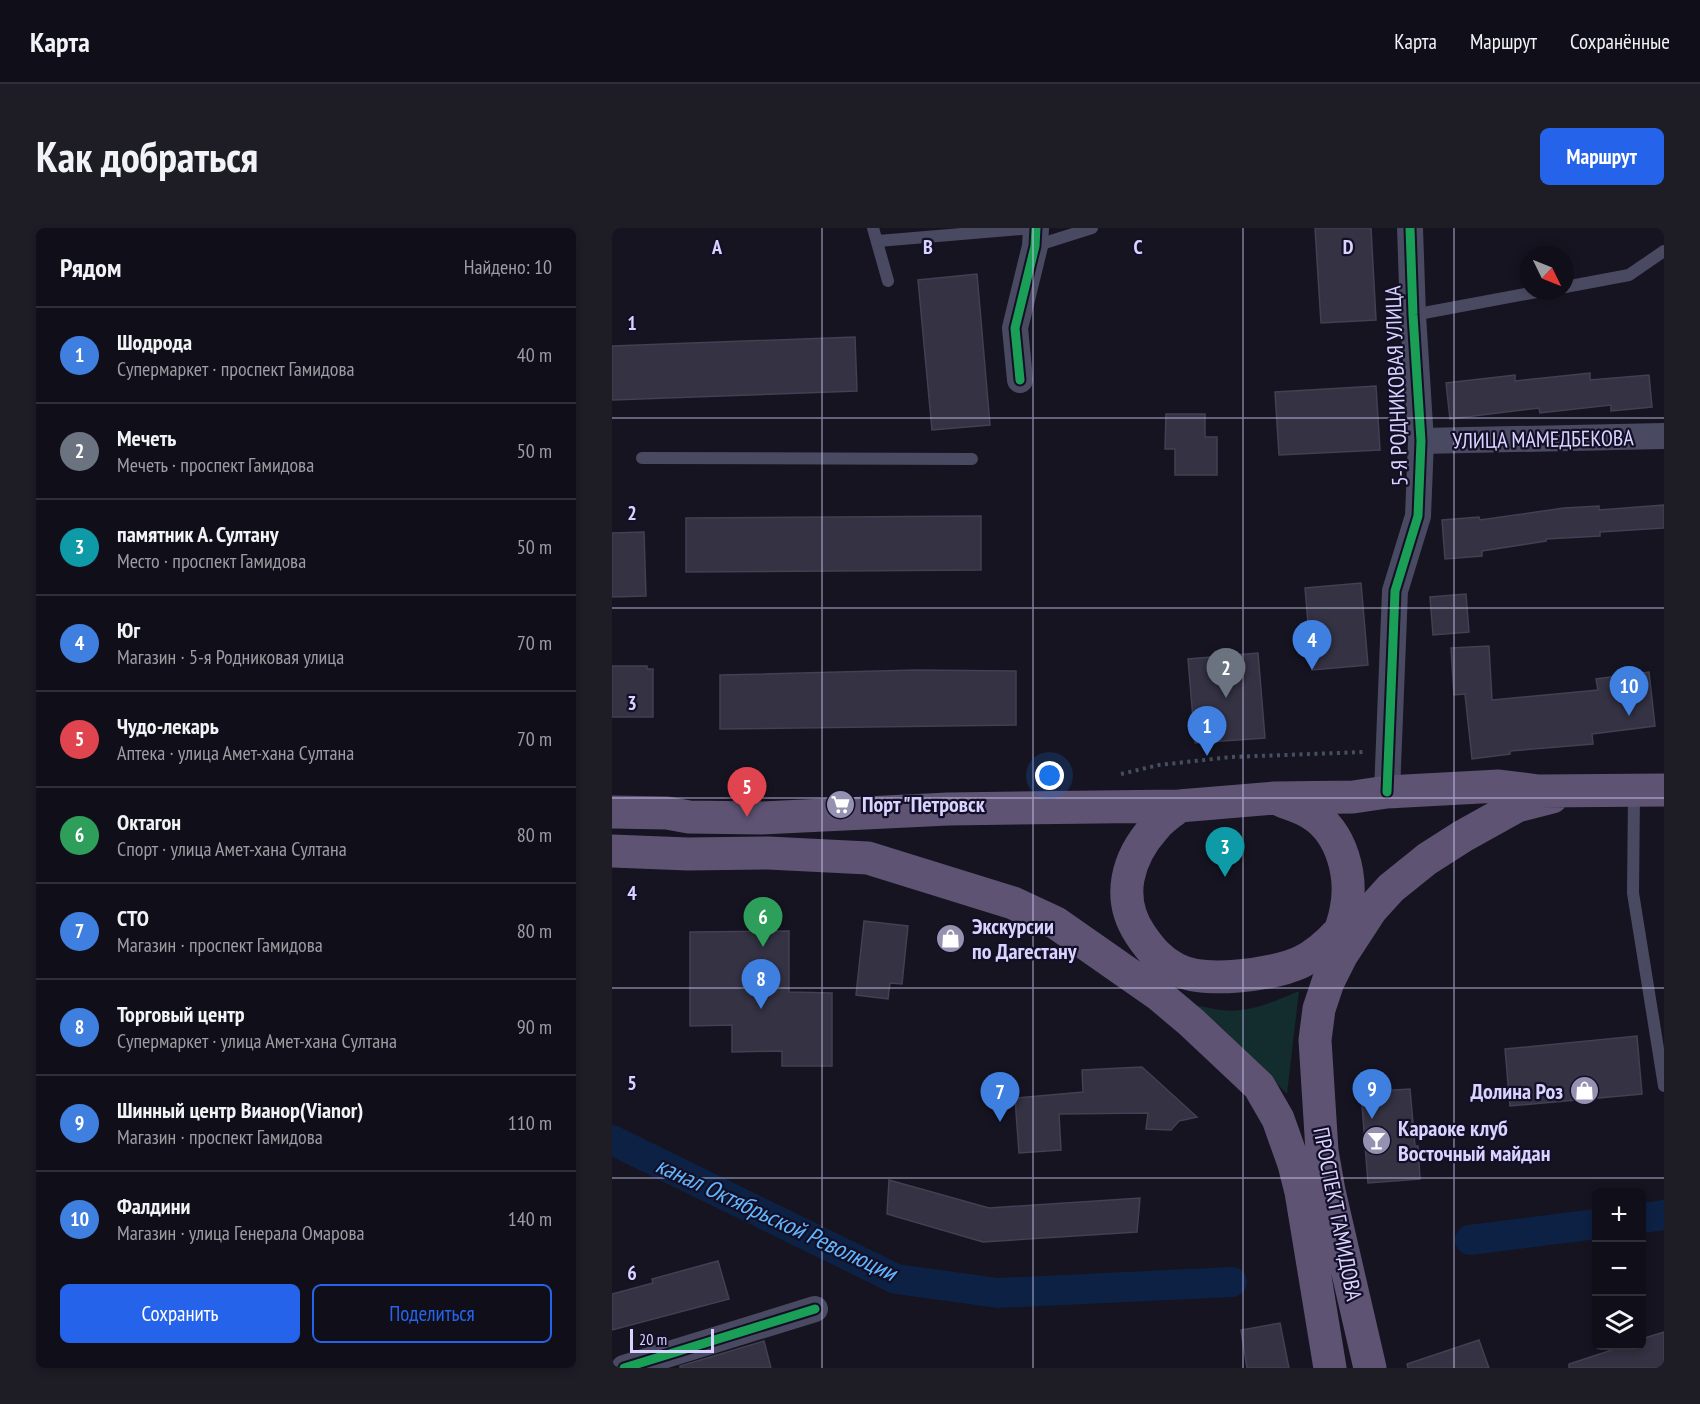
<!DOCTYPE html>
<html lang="ru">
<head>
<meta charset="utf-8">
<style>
  body { margin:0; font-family:"PT Sans Narrow",sans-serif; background:#1e1d26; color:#f1f3f6 }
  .controls { position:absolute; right:18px; bottom:18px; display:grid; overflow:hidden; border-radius:9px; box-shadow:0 3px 9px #0003 }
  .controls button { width:54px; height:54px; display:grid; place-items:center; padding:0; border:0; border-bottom:2px solid #302f38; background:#100f19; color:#f1f3f6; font:30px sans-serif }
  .compass { position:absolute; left:908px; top:18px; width:54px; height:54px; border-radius:50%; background:#100f19; box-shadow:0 3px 9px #0003; rotate:133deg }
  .scale { position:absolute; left:18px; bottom:15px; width:84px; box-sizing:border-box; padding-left:6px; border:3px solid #d9d4ff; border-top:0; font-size:16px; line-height:21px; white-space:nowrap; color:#d9d4ff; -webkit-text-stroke:4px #130f26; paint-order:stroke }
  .you { position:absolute; left:438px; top:548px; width:21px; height:21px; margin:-15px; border:4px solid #fff; border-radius:50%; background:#1a73e8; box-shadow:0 0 0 9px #1a73e833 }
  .badge { display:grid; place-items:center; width:39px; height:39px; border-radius:50%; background:#2563eb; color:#fff; font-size:20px; font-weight:700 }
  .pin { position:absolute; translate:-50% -50px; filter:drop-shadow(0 2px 3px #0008) }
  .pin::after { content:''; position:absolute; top:32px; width:21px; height:18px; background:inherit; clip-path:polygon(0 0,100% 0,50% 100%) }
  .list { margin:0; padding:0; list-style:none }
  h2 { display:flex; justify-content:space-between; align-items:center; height:78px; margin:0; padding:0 24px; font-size:26px }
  h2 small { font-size:20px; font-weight:400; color:#9c9ca2 }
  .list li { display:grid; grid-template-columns:39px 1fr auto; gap:18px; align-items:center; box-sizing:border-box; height:96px; padding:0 24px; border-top:2px solid #302f38 }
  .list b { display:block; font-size:22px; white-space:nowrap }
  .list p { margin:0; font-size:20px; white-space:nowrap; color:#9c9ca2 }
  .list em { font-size:20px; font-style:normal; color:#9c9ca2 }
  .actions { display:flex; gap:12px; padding:18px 24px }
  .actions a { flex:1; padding:14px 0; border:2px solid #2563eb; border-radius:9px; text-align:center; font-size:21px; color:#2563eb }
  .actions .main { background:#2563eb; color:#fff }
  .icon { flex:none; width:33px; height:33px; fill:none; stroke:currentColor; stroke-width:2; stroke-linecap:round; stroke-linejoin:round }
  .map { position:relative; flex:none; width:1052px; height:1140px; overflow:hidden; border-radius:9px }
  header { display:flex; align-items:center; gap:36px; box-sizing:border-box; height:84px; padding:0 30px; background:#100f19; border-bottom:2px solid #302f38 }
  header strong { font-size:28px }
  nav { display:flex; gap:33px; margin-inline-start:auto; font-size:21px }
  .intro { display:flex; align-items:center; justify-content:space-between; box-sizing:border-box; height:144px; padding:0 36px }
  h1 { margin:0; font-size:42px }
  .button { padding:15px 27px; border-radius:9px; background:#2563eb; color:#fff; font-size:21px; font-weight:700 }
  main { display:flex; gap:36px; padding:0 36px }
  aside { flex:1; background:#100f19; border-radius:9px; box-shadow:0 3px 9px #0003 }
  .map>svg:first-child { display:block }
  .green { fill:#132c2d }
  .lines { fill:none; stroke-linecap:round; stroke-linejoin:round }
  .canal { stroke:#0d2144; stroke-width:30 }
  .building { fill:#343243; stroke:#433f54; stroke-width:1.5 }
  .path { stroke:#44505f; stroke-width:4; stroke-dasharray:3 4.5; stroke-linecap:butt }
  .lane { stroke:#4a4962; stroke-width:12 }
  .street { stroke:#4a4962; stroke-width:26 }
  .primary { stroke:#5e5373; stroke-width:33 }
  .cycleway-casing { stroke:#130f26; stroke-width:13 }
  .cycleway { stroke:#1a9f57; stroke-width:9 }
  .grid { fill:none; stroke:#d9d4ff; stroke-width:1.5; stroke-opacity:0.55 }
  .labels { text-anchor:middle; stroke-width:4.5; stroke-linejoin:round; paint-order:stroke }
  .street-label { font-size:22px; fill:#d9d4ff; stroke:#130f26 }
  .poi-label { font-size:22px; font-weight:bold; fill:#d9d4ff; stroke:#130f26; text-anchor:start }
  .water-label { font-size:24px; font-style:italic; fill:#62b6ff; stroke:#130f26 }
  .grid-label { font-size:20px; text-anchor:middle; font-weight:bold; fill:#d9d4ff; stroke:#130f26; stroke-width:4.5; stroke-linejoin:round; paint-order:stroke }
</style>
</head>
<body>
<header>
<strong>Карта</strong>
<nav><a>Карта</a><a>Маршрут</a><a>Сохранённые</a></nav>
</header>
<div class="intro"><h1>Как добраться</h1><a class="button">Маршрут</a></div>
<main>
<aside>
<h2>Рядом<small>Найдено: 10</small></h2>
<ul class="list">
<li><span class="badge" style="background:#3f7fe0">1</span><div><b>Шодрода</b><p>Супермаркет · проспект Гамидова</p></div><em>40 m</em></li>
<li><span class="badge" style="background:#6b7280">2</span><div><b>Мечеть</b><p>Мечеть · проспект Гамидова</p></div><em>50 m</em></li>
<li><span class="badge" style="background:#0f9aa8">3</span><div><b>памятник А. Султану</b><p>Место · проспект Гамидова</p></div><em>50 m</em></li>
<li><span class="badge" style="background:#3f7fe0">4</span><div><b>Юг</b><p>Магазин · 5-я Родниковая улица</p></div><em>70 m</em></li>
<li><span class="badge" style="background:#e0444e">5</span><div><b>Чудо-лекарь</b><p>Аптека · улица Амет-хана Султана</p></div><em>70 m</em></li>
<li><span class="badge" style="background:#2e9e5b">6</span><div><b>Октагон</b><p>Спорт · улица Амет-хана Султана</p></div><em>80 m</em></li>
<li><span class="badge" style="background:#3f7fe0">7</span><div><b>СТО</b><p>Магазин · проспект Гамидова</p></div><em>80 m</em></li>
<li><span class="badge" style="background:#3f7fe0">8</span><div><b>Торговый центр</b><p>Супермаркет · улица Амет-хана Султана</p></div><em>90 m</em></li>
<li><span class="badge" style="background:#3f7fe0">9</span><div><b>Шинный центр Вианор(Vianor)</b><p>Магазин · проспект Гамидова</p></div><em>110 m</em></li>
<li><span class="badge" style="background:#3f7fe0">10</span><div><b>Фалдини</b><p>Магазин · улица Генерала Омарова</p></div><em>140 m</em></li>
</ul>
<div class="actions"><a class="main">Сохранить</a><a>Поделиться</a></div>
</aside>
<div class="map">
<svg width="1052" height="1140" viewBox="0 0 1052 1140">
  <rect width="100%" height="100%" fill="#161421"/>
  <!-- green -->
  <path class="green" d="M687 763 675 866 609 799 581 777C590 778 600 781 609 782 635 786 663 773 687 763Z"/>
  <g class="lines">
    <!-- canal -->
    <path class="canal" d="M0 912 284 1051 386 1065 620 1054
      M1030 990 1052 987
      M858 1012 984 996"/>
  </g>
  <!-- building -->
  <path class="building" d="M703 0H759L764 92 709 95Z
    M365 46 378 197 320 202 306 52Z
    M243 109 245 163 0 172V118Z
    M978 145V152L1037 147 1040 179 999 183V177L928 185 927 180 838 191 834 155 903 147V153Z
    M764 158 768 222 667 227 663 164Z
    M554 186H593V209H605V247H563V221H553Z
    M1052 277V300L988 304V308L934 311V313L870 323V328L833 331 830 292 867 289 868 292 952 280 987 278V282Z
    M369 288V342L74 344V290Z
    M32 304 34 368 0 369V305Z
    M749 355 756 437 700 442 693 360Z
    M854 366 857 404 821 407 818 369Z
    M877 418 880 472 986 462 984 451 1037 444 1043 498 980 506 981 516 898 523V526L860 531 853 466 842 467 839 420Z
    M646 425 653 510 583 515 576 431Z
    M0 438H35V441H41V489H0Z
    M304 442 404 443V497L108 501V447Z
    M252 693 296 698 290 756 278 755 276 771 244 767Z
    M177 703V764L220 765V838H170V823L120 824V797L78 798V704Z
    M1025 808 1030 866 898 878 893 821Z
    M530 839 585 889 567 893 559 902 534 901 536 885 447 886 449 922 407 925 403 870 471 864 470 842Z
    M798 861 803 918H806L808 951 756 955 749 864Z
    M277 952 377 980 528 970 525 1004 371 1014 275 986Z
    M106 1033 117 1071 0 1102V1066L41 1055 40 1051Z
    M668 1095 677 1140H635L629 1102Z
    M1052 1104V1140H957V1136L1012 1118H1029V1111Z
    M867 1112 877 1140H796L795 1136Z
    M152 1113 159 1140H68V1138Z"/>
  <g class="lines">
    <!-- path -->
    <path class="path" d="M509 546 547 537 619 529 752 524"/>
    <!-- lane -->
    <path class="lane" d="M261 0 276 53
      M266 13 421 0
      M423 18 480 0
      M953 59 1017 47 1052 23
      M801 87 930 63
      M30 230 360 231
      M1022 567 1021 665 1052 858"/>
    <!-- street -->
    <path class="street" d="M408 152 403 100 423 18 424 0
      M809 213 1052 208
      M775 564 783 363 806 288 809 213 801 87 798 0
      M12 1140 203 1081"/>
    <!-- primary -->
    <path class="primary" d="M670 573C680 577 691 580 700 586 730 605 741 648 734 682 732 694 727 706 723 718
      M567 578C559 585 549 591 543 599 515 630 504 670 528 706 538 721 548 733 564 741 591 756 661 747 689 734 704 727 717 715 728 703
      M0 584 55 585 77 589 149 590 336 581 567 578 663 570 741 569 775 564 887 558 927 563 1052 562
      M0 623 76 626 156 625 256 630 401 675 444 695 547 767 579 794 647 858 666 891 682 936 689 964 718 1140
      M758 1140 717 963 710 923 703 812 707 781 716 754 729 728 759 682 779 660 815 631 851 608 905 578 940 569"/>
    <defs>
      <path id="cycleway" d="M408 152 403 100 423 18 424 0
        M775 564 783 363 806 288 809 213 801 87 798 0
        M12 1140 203 1081"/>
    </defs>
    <!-- cycleway casing -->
    <use href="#cycleway" class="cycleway-casing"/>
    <!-- cycleway -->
    <use href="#cycleway" class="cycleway"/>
  </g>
  <!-- grid -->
  <path class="grid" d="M210 0V1140M421 0V1140M631 0V1140M842 0V1140M0 190H1052M0 380H1052M0 570H1052M0 760H1052M0 950H1052"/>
  <!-- icons -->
  <defs>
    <symbol id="supermarket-disc" viewBox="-11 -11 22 22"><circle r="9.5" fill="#9591b1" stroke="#130f26"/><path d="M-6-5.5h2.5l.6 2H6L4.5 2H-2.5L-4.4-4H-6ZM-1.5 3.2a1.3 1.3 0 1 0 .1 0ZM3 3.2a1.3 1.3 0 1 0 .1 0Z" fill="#fff"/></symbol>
    <symbol id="shop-disc" viewBox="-11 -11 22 22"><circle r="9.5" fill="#9591b1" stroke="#130f26"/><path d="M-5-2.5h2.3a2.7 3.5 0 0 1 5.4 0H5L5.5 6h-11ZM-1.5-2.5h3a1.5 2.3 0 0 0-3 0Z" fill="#fff"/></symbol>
    <symbol id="bar-disc" viewBox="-11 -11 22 22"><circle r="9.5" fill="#9591b1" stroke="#130f26"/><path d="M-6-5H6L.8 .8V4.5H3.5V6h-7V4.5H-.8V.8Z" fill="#fff"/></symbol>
  </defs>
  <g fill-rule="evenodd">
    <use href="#supermarket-disc" x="212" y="560" width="33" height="33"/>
    <use href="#shop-disc" x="322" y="694" width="33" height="33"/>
    <use href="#shop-disc" x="956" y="846" width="33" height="33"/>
    <use href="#bar-disc" x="748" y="896" width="33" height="33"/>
  </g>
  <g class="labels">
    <!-- street labels -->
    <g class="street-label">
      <text transform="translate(784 158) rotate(-92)" y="8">5-Я РОДНИКОВАЯ УЛИЦА</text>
      <text transform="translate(931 211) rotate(-1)" y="8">УЛИЦА МАМЕДБЕКОВА</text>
      <text transform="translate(726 986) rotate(79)" y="8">ПРОСПЕКТ ГАМИДОВА</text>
    </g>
    <!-- poi labels -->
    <g class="poi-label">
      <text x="250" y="584">Порт "Петровск</text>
      <text x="360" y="706">Экскурсии<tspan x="360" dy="25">по Дагестану</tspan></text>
      <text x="951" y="871" text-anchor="end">Долина Роз</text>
      <text x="786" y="908">Караоке клуб<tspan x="786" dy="25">Восточный майдан</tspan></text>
    </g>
    <!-- water labels -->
    <g class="water-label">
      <text transform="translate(164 991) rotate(25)" y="8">канал Октябрьской Революции</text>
    </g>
  </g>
  <g class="grid-label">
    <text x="105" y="26">A</text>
    <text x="316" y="26">B</text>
    <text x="526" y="26">C</text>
    <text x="736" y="26">D</text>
    <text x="20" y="102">1</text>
    <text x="20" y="292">2</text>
    <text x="20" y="482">3</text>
    <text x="20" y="672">4</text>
    <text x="20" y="862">5</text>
    <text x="20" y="1052">6</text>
  </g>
</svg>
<div class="controls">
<button>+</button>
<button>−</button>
<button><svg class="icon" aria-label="layers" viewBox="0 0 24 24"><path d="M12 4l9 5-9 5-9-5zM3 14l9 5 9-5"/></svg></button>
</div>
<svg class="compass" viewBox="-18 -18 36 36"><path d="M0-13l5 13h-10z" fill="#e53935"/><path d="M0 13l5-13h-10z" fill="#9c9ca2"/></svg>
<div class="scale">20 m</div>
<div class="you"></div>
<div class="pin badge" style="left:595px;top:528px;background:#3f7fe0">1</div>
<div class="pin badge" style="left:614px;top:470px;background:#6b7280">2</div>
<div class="pin badge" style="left:613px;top:649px;background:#0f9aa8">3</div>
<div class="pin badge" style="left:700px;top:442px;background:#3f7fe0">4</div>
<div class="pin badge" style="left:135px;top:589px;background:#e0444e">5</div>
<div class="pin badge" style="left:151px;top:719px;background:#2e9e5b">6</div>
<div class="pin badge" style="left:388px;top:894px;background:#3f7fe0">7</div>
<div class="pin badge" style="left:149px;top:781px;background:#3f7fe0">8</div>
<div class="pin badge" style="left:760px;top:891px;background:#3f7fe0">9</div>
<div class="pin badge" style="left:1017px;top:488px;background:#3f7fe0">10</div>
</div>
</main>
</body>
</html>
